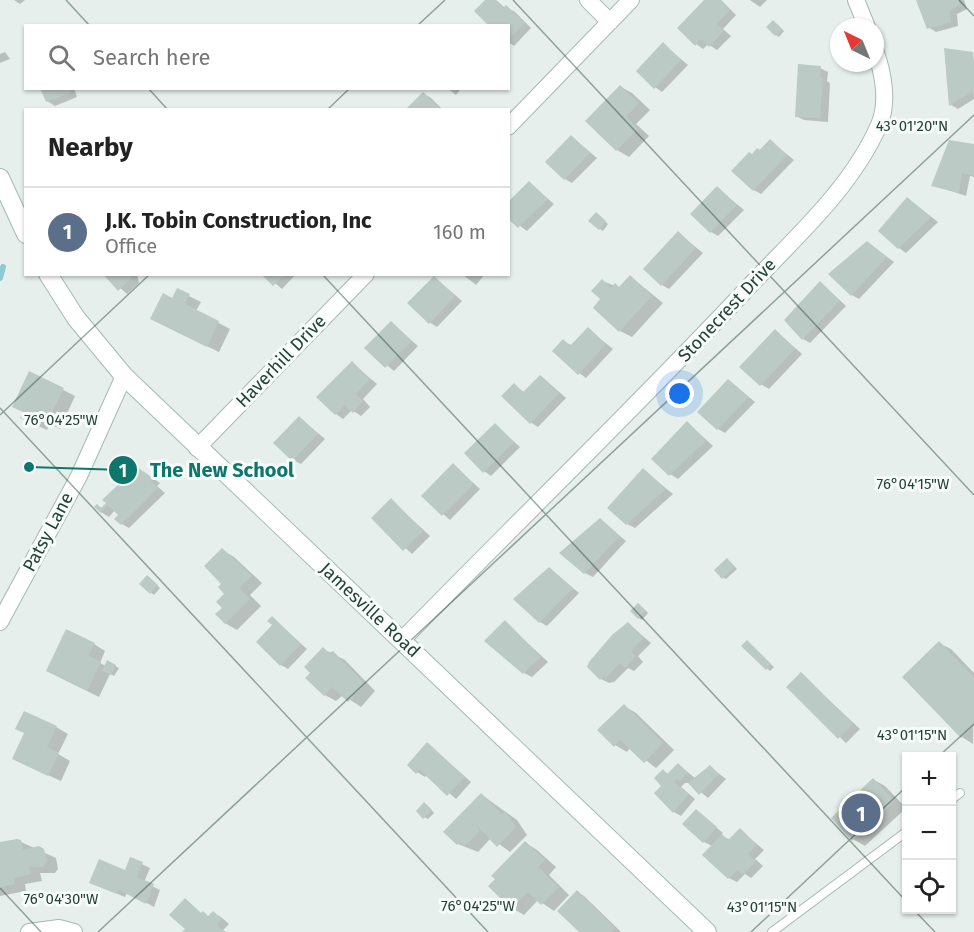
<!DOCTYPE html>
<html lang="en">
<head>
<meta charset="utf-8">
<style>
  body { margin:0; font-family:"Fira Sans",sans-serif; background:#f6f6f6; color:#222 }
  .controls { position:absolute; right:18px; bottom:18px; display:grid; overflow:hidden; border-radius:0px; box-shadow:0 2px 4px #0004 }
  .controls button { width:54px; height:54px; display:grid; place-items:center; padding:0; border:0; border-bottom:2px solid #e0e0e0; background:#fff; color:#222; font:30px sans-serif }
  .compass { position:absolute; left:830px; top:18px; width:54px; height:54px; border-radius:50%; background:#fff; box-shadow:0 2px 4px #0004; rotate:317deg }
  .you { position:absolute; left:680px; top:394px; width:21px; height:21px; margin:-15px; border:4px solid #fff; border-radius:50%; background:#1a73e8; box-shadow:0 0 0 9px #1a73e833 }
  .badge { display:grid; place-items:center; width:39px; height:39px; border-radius:50%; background:#804e3d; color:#fff; font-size:20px; font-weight:700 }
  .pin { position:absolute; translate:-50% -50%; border:3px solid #fff; box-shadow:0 2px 6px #0006 }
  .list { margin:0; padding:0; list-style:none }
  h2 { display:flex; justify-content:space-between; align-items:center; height:78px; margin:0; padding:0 24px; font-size:26px }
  h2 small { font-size:20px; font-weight:400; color:#767676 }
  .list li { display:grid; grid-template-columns:39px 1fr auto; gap:18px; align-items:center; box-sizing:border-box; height:90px; padding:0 24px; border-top:2px solid #e0e0e0 }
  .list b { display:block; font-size:22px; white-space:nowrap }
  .list p { margin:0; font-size:20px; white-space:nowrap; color:#767676 }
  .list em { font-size:20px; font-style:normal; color:#767676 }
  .icon { flex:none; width:33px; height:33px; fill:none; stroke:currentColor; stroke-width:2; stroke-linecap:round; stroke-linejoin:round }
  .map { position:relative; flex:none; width:974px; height:932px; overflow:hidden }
  .search { position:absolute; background:#fff; box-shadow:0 2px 4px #0004; left:24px; top:24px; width:486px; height:66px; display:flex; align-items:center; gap:15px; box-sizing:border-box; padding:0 21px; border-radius:0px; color:#767676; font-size:22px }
  .panel { position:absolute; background:#fff; box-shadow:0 2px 4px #0004; left:24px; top:108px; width:486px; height:168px; border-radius:0px }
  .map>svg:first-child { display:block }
  .shadow { fill:#0003 }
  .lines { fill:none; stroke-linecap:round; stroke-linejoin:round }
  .stream { stroke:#8ec9d4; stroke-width:6 }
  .building { fill:#bbcac4 }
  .lane-casing { stroke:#a8b8b2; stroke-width:10 }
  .street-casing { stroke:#a8b8b2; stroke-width:18 }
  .secondary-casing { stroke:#a4bbb3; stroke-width:20 }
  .lane { stroke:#fff; stroke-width:8 }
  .street { stroke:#fff; stroke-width:16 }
  .secondary { stroke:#fff; stroke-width:18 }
  .ticks { fill:none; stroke:#24423a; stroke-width:1.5; stroke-opacity:0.45 }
  .labels { text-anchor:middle; stroke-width:6; stroke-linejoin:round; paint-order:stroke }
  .street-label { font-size:18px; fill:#24423a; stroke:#f7fbf9 }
  .ticks-label { font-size:15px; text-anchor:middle; fill:#24423a; stroke:#f7fbf9; stroke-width:6; stroke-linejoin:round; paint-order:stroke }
  .leader { fill:none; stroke:#0f766e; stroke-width:2 }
  .callout-dot { fill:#0f766e; stroke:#f7fbf9; stroke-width:2 }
  .mark-label { font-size:18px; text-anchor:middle; font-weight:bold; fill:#fff }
  .callout-label { font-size:20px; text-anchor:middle; font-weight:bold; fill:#0f766e; stroke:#f7fbf9; stroke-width:6; stroke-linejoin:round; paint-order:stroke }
</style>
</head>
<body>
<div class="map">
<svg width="974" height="932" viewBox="0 0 974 932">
  <rect width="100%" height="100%" fill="#e6efeb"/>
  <!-- shadow -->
  <path class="shadow" d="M14 0H25L20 4Z
    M487 0H496L505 8 514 11 531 28 514 46 508 42V26Z
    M706 0H721L736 15 723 29 731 36 717 50 708 44 703 49 696 44Z
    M750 0H767L760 7Z
    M917 0H964L967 9 957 14 958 26 936 32 928 27Z
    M777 24 784 31 779 37 776 35Z
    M663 44 688 65 662 92 655 87Z
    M5 52 10 59 0 63V54Z
    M972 53 974 99 958 109 951 105Z
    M820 68 828 72 827 81 830 83 828 122 804 120 796 116Z
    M621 87 632 93 650 110 636 124 649 136 629 157 617 150 587 121Z
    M42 88H74L77 97 55 106 47 101Z
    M447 88H462L456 95Z
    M423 93 431 98 443 110H407Z
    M572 137 597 158 572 183 565 179Z
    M770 141 794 160 761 194 754 190 752 156Z
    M974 145V177L970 176 966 196 933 185Z
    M529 183 554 204 527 231 508 217Z
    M717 188 744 210 718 236 711 232Z
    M907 198 938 222 906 253 899 248Z
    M599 216 608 224 603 231 600 229Z
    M678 233 703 253 669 289 662 285Z
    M867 242 894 262 859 299 852 295Z
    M105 274H137L139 283 127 294Z
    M264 274H296L282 289Z
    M462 274H485L476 285Z
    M434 277 462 301 437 327 429 322Z
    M631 277 663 303 632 337 620 331 603 299 602 281 621 288Z
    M821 283 846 306 810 343 803 339Z
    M189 296 201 302 196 311 230 329 219 352 164 325 173 300Z
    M391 323 418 346 394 371 366 348Z
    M588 329 613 349 586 378 579 373 563 341 571 345Z
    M776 331 802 354 769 389 761 384Z
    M352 363 377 384 363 399 370 407 361 416 352 410 343 419 336 414Z
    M30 373 75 396 60 429 50 424 47 430 34 424Z
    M541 376 566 398 538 427 530 422 514 385 525 393Z
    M729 381 755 402 725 433 718 429Z
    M300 418 325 439 301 464 293 460Z
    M687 422 713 446 678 479 670 474Z
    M495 425 520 447 491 476 484 471Z
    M453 465 480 489 450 520 423 496Z
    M643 470 673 494 635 528 627 524Z
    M145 473 160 483 157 486 165 493 129 528 122 524 120 515 115 510 109 517 101 512 97 506 102 508Z
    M391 500 430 536 412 554 373 518Z
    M600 520 626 541 593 577 585 573Z
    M222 550 234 557 262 583 250 595 261 606 237 630 225 623 226 594Z
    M730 562 737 569 726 579 723 577Z
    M549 569 579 593 547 626 540 622Z
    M150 579 160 588 154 595 141 584Z
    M642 607 648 613 642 620 639 618Z
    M272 618 307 649 288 669 281 665Z
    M505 622 548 662 532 677 524 673Z
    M628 623 651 643 638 656 643 662 634 671 628 668 614 682 609 683 601 679Z
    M939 643 951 649 974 673 973 744 962 737Z
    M94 644 105 651 100 663 106 666 108 662 119 668 114 676 110 674 99 697 59 677Z
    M750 644 774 667 770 671 743 646Z
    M323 649 345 660 375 691 361 707 343 695 336 701 325 695Z
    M801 674 860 729 846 743 788 687Z
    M624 706 636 713 674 750 656 768 630 748 627 752 615 745Z
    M56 727 68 734 58 754 70 761 61 781 26 765Z
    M428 744 471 782 456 799 427 774 425 777 417 772Z
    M679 765 695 778 710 767 726 779 708 798 690 783H685L681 787 695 799 681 816 674 812 663 786V771L669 774Z
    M874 780 885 786 906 808 865 846 853 839Z
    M482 795 517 820 527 835 510 852 491 838 478 852 458 844Z
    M428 806 434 813 428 819 424 817Z
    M696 811 723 833 721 835 730 840 740 830 764 850 755 859 763 866 751 878 745 874 737 882 729 878 712 846 704 842Z
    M21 842 56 858 58 869 55 873H40L42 881 25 884 26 891 0 896V844Z
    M526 843 537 850 556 867 549 875 569 895 554 911 538 900 524 915 512 908 490 886Z
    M131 859 150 868 144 882 160 890 154 907 127 892 125 897 99 886 126 872Z
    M577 892 584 896 621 932H581Z
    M185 900 202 914 209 917 213 913 221 917 229 924 223 930 226 932H184L187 929Z"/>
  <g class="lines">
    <!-- stream -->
    <path class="stream" d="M0 278 3 267"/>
  </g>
  <!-- building -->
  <path class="building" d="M485 0H495L503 8 506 5 525 23 508 40V26H489L474 11Z
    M704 0H720L730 10 717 24 724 31 709 47 701 39 695 46 677 28Z
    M916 0H958L960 5 950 10 951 22 927 29Z
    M773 20 782 29 775 36 766 27Z
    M663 42 681 60 654 89 636 71Z
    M944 48 973 52 974 62V91L949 106Z
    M798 64 821 66 820 77H823L820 118 795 117Z
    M620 85 639 103 626 117 638 129 616 151 585 121Z
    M40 88H69L70 93 46 102Z
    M423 92 441 110H405Z
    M571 135 590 153 564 180 545 162Z
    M770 139 787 155 753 191 731 171 749 152 752 154 757 148 760 150Z
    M949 140 974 144V176L962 173 959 193 931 186Z
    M529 181 548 199 518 228 508 219V202Z
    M717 186 737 205 710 233 690 214Z
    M907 197 931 217 898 249 878 231Z
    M596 212 606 221 599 230 588 221Z
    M678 231 696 248 661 286 643 269Z
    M867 241 887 257 851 296 828 274Z
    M103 274H132V278L118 291Z
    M261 274H285L273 286Z
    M630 275 652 296 619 332 593 308 600 299 591 291 602 279 611 288 615 283 619 287Z
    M434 276 455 296 429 324 407 303Z
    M820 281 840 301 802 340 784 320Z
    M177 288 190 294 185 304 219 321 207 347 150 319 163 293 172 298Z
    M391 321 412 341 385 368 364 348Z
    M588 327 606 344 578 375 552 351 563 339 570 346Z
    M775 329 795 349 760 386 739 367Z
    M352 361 370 379 356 394 363 401 353 413 345 405 335 415 316 397Z
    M29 371 64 388 47 423 38 419 35 425 20 418 23 412 12 407Z
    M540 375 559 393 530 424 501 396 514 383 523 392Z
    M728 379 749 397 717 430 697 412Z
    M299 416 318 434 292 461 273 443Z
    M687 421 706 441 669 476 651 459Z
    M495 423 514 442 483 473 464 453Z
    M453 463 474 484 442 516 421 496Z
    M137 467 153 478 151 481 158 488 121 525 114 519 118 515 108 505 101 513 94 507 97 504 101 508 106 503 102 500Z
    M643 468 666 489 626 525 607 508Z
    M391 498 423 531 403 551 371 518Z
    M600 518 620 536 584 574 559 553Z
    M222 548 252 576 239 588 250 599 225 624 215 614 222 608 216 602 224 594 218 587 221 584 204 566Z
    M727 558 735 567 722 579 714 570Z
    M549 567 573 588 539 623 513 599Z
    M147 575 158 585 150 594 139 584Z
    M638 603 646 611 638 619 630 611Z
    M272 616 301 644 280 666 256 642 272 625 267 621Z
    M505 620 541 657 523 674 484 641Z
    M628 622 644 638 631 651 636 656 625 668 620 663 606 678 604 676 600 680 587 667 589 662 612 635Z
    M66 629 95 643 88 655 101 662 87 691 46 671Z
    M747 640 771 664 766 670 741 646Z
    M939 641 974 677V725L961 738 902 677Z
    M323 647 329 653 333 651 365 684 348 702 332 687 324 696 305 678 310 673 304 667Z
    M107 660 116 665 111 675 102 671Z
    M801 672 853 724 838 739 786 687Z
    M624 704 663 743 644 763 620 740 614 747 597 730Z
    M24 711 57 726 47 747 59 753 48 776 12 759 24 733 15 729Z
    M427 742 465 777 447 796 420 770 416 774 407 765Z
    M678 763 688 773 680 781 677 779 674 782 689 794 673 813 654 793 661 786 654 778 663 769 667 774Z
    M710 765 719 774 699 795 688 783Z
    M873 778 895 801 852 841 831 818Z
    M481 793 502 814 505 811 516 827 497 847 476 825 480 831 465 846 460 842 457 845 443 832Z
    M424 802 432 810 423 819 416 811Z
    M696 809 717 827 703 843 682 824Z
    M740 828 757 845 748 854 756 861 743 875 738 870 728 879 702 855 722 834 728 840Z
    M17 839 21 840 23 850 39 846 44 849 47 862 43 867H29L31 874 14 878 15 884 0 888V842Z
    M525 841 545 860 538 867 559 887 541 905 528 892 511 909 488 886 495 879 491 876Z
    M130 857 143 862 137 877 154 884 146 904 119 890 117 894 89 883 99 859 125 870Z
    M577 890 615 928 611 932H579L557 911Z
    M185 898 201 913 203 911 208 916 213 911 222 919 217 925 225 932H182L185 929 169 915Z"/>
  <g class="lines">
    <defs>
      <path id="lane" d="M952 799 960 793
        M772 932 906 832"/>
      <path id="street" d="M588 0 610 22
        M856 0 867 27
        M508 127 631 0
        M197 448 366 274
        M0 622 79 476 124 376
        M402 640C515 524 632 411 743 293 791 241 850 191 879 125 889 102 883 72 875 50
        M29 932 59 928 74 932"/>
      <path id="secondary" d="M0 178 26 234
        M48 274 76 318 124 376 707 932"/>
    </defs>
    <!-- lane casing -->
    <use href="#lane" class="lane-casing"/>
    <!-- street casing -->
    <use href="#street" class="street-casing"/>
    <!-- secondary casing -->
    <use href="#secondary" class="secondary-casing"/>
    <!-- lane -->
    <use href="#lane" class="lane"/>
    <!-- street -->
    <use href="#street" class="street"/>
    <!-- secondary -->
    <use href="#secondary" class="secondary"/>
  </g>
  <!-- ticks -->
  <path class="ticks" d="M66 0 90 26M513 0 974 495M959 0 974 16M417 26 445 0M148 88 168 110M327 110 350 88M322 274 906 901M0 408 488 932M0 415 150 274M939 756 974 724M0 888 41 932M914 910 935 932M98 932 974 115M751 932 906 787"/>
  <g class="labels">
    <!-- street labels -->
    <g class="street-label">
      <text transform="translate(727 310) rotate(-47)" y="6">Stonecrest Drive</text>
      <text transform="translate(281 361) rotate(-46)" y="6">Haverhill Drive</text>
      <text transform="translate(48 532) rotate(-62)" y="6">Patsy Lane</text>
      <text transform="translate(370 610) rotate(43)" y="6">Jamesville Road</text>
    </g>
  </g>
  <g class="ticks-label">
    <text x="912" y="131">43°01'20"N</text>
    <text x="61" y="425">76°04'25"W</text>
    <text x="913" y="489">76°04'15"W</text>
    <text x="912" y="740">43°01'15"N</text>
    <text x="61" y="904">76°04'30"W</text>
    <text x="478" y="911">76°04'25"W</text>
    <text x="762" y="912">43°01'15"N</text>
  </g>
  <!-- callouts -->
  <path class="leader" d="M29 467L123 470"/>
  <g class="callout-dot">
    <circle cx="29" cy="467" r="6"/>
    <circle cx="123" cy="470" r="15"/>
  </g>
  <g class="mark-label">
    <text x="123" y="477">1</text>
  </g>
  <g class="callout-label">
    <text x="222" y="477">The New School</text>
  </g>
</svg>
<div class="controls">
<button>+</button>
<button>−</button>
<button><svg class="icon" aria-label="locate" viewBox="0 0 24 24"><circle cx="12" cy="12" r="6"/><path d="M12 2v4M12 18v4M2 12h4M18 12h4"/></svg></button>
</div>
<svg class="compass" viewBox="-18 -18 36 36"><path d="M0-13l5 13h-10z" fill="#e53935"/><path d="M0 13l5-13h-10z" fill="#767676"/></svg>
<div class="you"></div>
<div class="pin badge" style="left:861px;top:813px;background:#5c6f8a">1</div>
<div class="search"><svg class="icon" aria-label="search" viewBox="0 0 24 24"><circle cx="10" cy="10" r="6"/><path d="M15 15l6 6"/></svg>Search here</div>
<section class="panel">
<h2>Nearby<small></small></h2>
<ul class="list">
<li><span class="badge" style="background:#5c6f8a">1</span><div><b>J.K. Tobin Construction, Inc</b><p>Office</p></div><em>160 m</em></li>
</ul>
</section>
</div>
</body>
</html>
